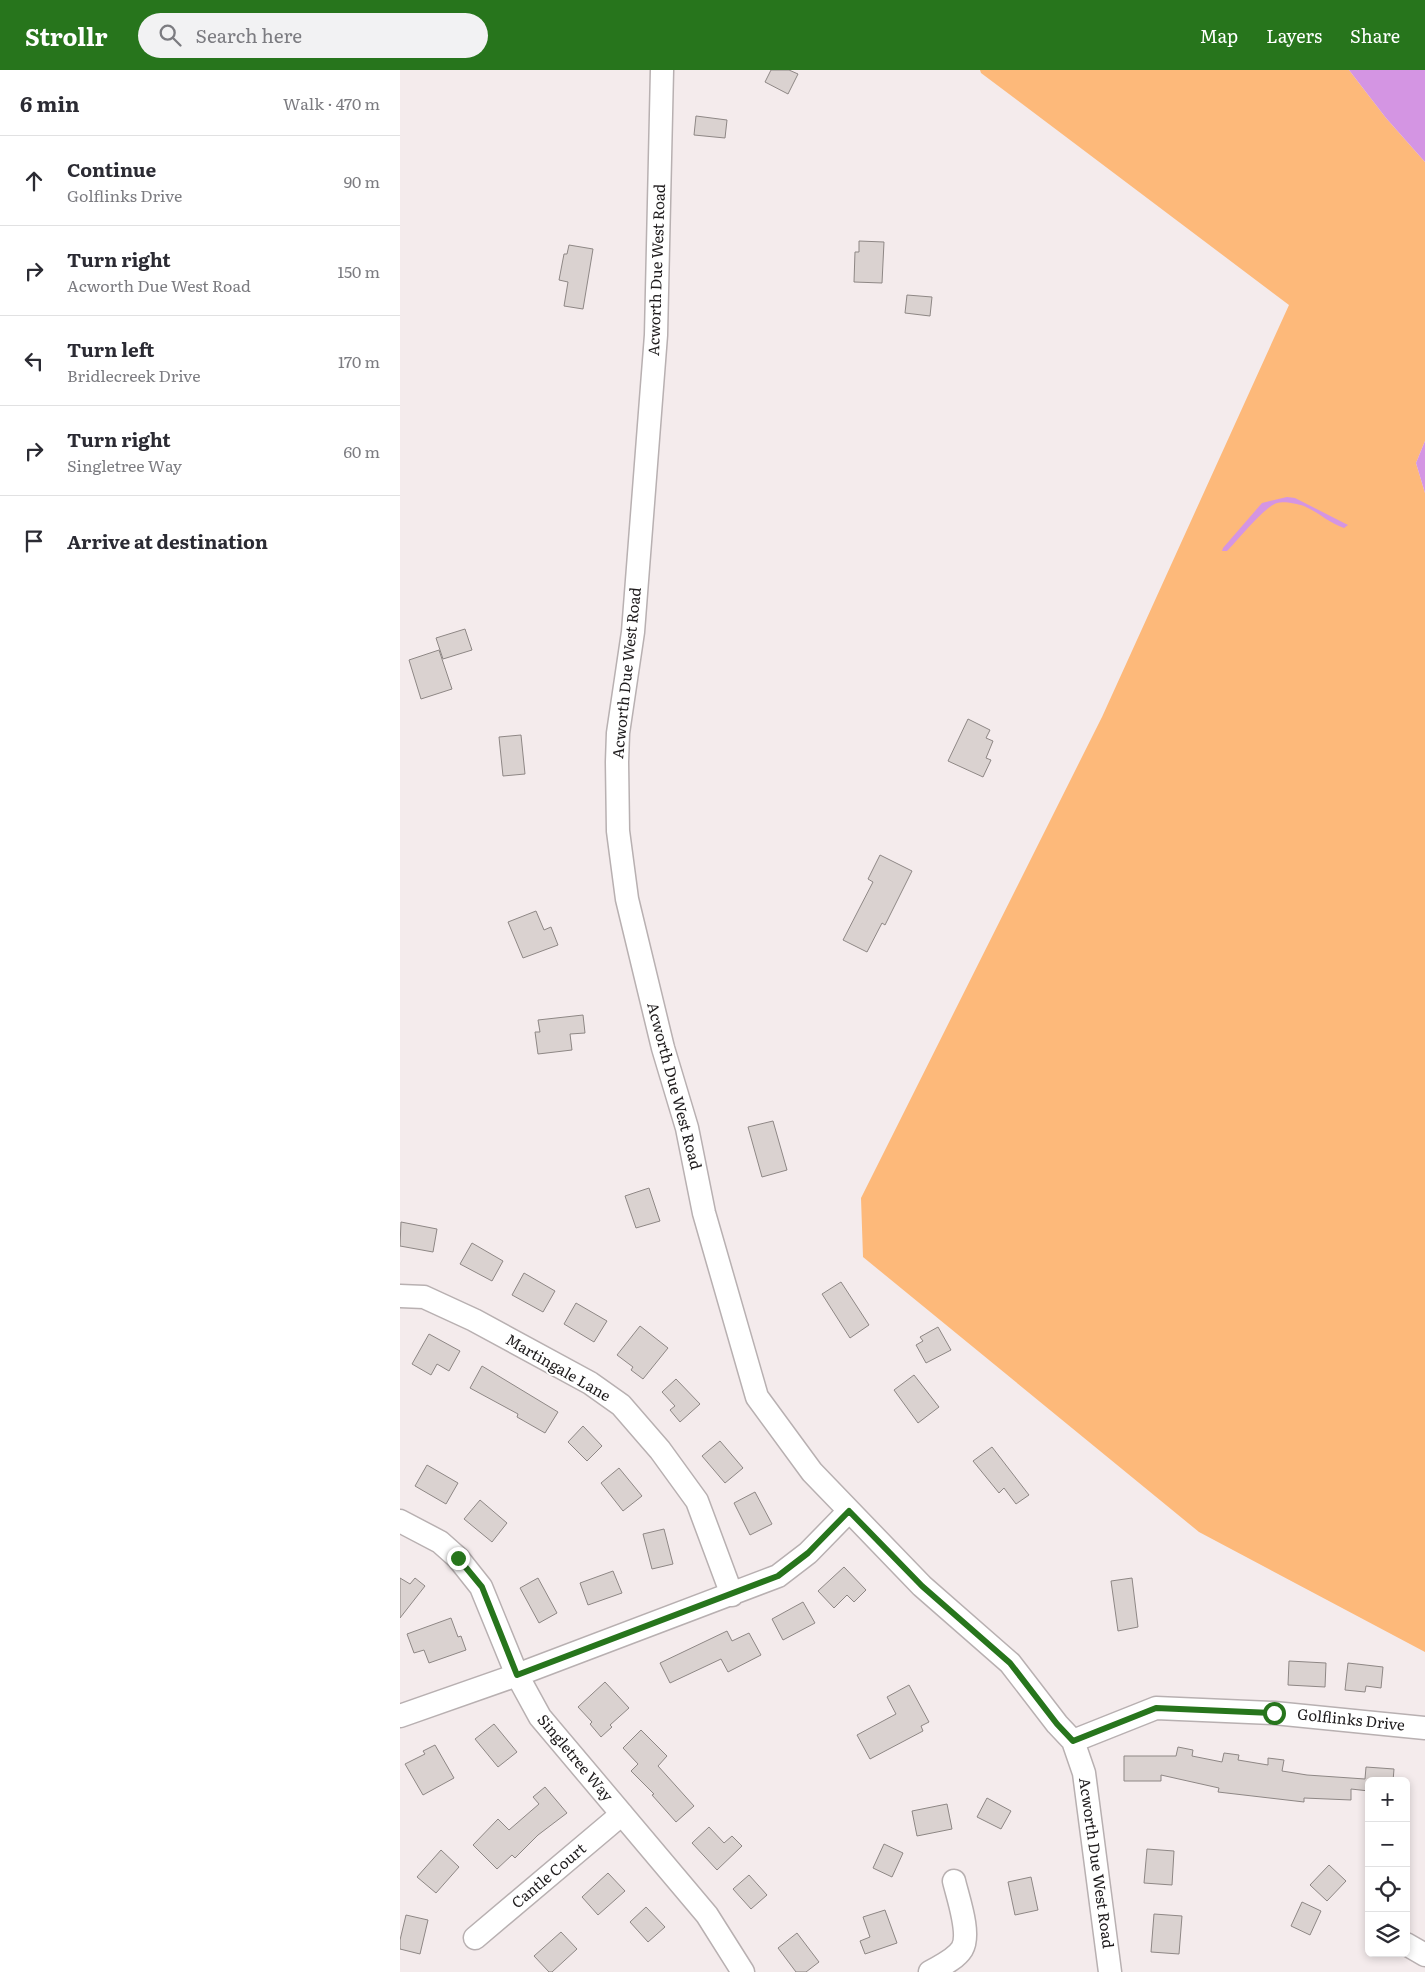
<!DOCTYPE html>
<html lang="en">
<head>
<meta charset="utf-8">
<style>
  body { margin:0; font-family:Literata,serif; background:#f2f2f3; color:#2b2b33 }
  .controls { position:absolute; right:15px; bottom:15px; display:grid; overflow:hidden; border-radius:8px; box-shadow:0 2px 8px #0003 }
  .controls button { width:45px; height:45px; display:grid; place-items:center; padding:0; border:0; border-bottom:1px solid #e1e1e2; background:#fff; color:#2b2b33; font:25px sans-serif }
  .stop { position:absolute; width:15px; height:15px; margin:-11px; border:4px solid #27751c; border-radius:50%; background:#fff }
  .stop.end { background:#27751c; border-color:#fff; box-shadow:0 1px 5px #0008 }
  .list { margin:0; padding:0; list-style:none }
  h2 { display:flex; justify-content:space-between; align-items:center; height:65px; margin:0; padding:0 20px; font-size:21px }
  h2 small { font-size:16px; font-weight:400; color:#7c7c81 }
  .list li { display:grid; grid-template-columns:32px 1fr auto; gap:15px; align-items:center; box-sizing:border-box; height:90px; padding:0 20px; border-top:1px solid #e1e1e2 }
  .list b { display:block; font-size:19px; white-space:nowrap }
  .list p { margin:0; font-size:16px; white-space:nowrap; color:#7c7c81 }
  .list em { font-size:16px; font-style:normal; color:#7c7c81 }
  .icon { flex:none; width:28px; height:28px; fill:none; stroke:currentColor; stroke-width:2; stroke-linecap:round; stroke-linejoin:round }
  .map { position:relative; flex:none; width:1025px; height:1902px; overflow:hidden }
  header { display:flex; align-items:center; gap:30px; box-sizing:border-box; height:70px; padding:0 25px; background:#27751c; color:#fff }
  header strong { font-size:24px }
  nav { display:flex; gap:28px; margin-inline-start:auto; font-size:18px }
  .search { width:350px; height:45px; background:#f2f2f3; display:flex; align-items:center; gap:12px; box-sizing:border-box; padding:0 18px; border-radius:28px; color:#7c7c81; font-size:19px }
  main { display:flex }
  aside { flex:1; background:#fff }
  .map>svg:first-child { display:block }
  .green { fill:#fdb97a }
  .water { fill:#d495e3 }
  .building { fill:#dad2d0; stroke:#8e8785 }
  .lines { fill:none; stroke-linecap:round; stroke-linejoin:round }
  .minor-casing { stroke:#b8b0b1; stroke-width:25 }
  .minor { stroke:#fff; stroke-width:22 }
  .route { stroke:#27751c; stroke-width:6 }
  .labels { text-anchor:middle; stroke-width:4; stroke-linejoin:round; paint-order:stroke }
  .street-label { font-size:15px; fill:#1e1b1c; stroke:#fff }
</style>
</head>
<body>
<header>
<strong>Strollr</strong>
<div class="search"><svg class="icon" aria-label="search" viewBox="0 0 24 24"><circle cx="10" cy="10" r="6"/><path d="M15 15l6 6"/></svg>Search here</div>
<nav><a>Map</a><a>Layers</a><a>Share</a></nav>
</header>
<main>
<aside>
<h2>6 min<small>Walk · 470 m</small></h2>
<ul class="list">
<li><svg class="icon" aria-label="ahead" viewBox="0 0 24 24"><path d="M12 20V5M6 11l6-6 6 6"/></svg><div><b>Continue</b><p>Golflinks Drive</p></div><em>90 m</em></li>
<li><svg class="icon" aria-label="right" viewBox="0 0 24 24"><path d="M7 20v-9h11M14 6l5 5-5 5"/></svg><div><b>Turn right</b><p>Acworth Due West Road</p></div><em>150 m</em></li>
<li><svg class="icon" aria-label="left" viewBox="0 0 24 24"><path d="M17 20v-9H6M10 6l-5 5 5 5"/></svg><div><b>Turn left</b><p>Bridlecreek Drive</p></div><em>170 m</em></li>
<li><svg class="icon" aria-label="right" viewBox="0 0 24 24"><path d="M7 20v-9h11M14 6l5 5-5 5"/></svg><div><b>Turn right</b><p>Singletree Way</p></div><em>60 m</em></li>
<li><svg class="icon" aria-label="arrive" viewBox="0 0 24 24"><path d="M6 21V4h12l-3 4 3 4H6"/></svg><div><b>Arrive at destination</b></div></li>
</ul>
</aside>
<div class="map">
<svg width="1025" height="1902" viewBox="0 0 1025 1902">
  <rect width="100%" height="100%" fill="#f4ebec"/>
  <!-- green -->
  <path class="green" d="M580 0H949L986 48 1025 92V371L1016 393 1025 423V1582L799 1462 463 1187 461 1128 702 647 889 235 581 3Z"/>
  <!-- water -->
  <path class="water" d="M949 0H1025V92L986 48Z
    M1025 371V423L1016 393Z
    M887 427 895 428 948 455 944 458C929 453 918 442 904 436 897 434 884 431 877 433 864 437 838 470 827 481H822L823 478 862 433Z"/>
  <!-- building -->
  <path class="building" d="M371 0H389L398 4 388 24 365 12Z
    M296 46 327 50 325 68 294 65Z
    M459 171 484 172 482 213 454 212 455 182H459Z
    M169 175 193 179 183 239 164 236 168 212 159 210 164 184H167Z
    M507 225 532 227 530 246 505 243Z
    M65 559 72 580 43 589 36 568Z
    M39 580 52 619 21 629 9 590Z
    M568 649 590 660 586 668 593 671 586 688 591 690 583 707 548 691Z
    M121 665 125 704 103 706 99 667Z
    M480 785 512 801 485 855 482 853 467 882 443 870 473 812 468 809Z
    M136 841 144 860 151 857 158 875 123 888 108 852Z
    M183 945 185 963 170 964 172 980 138 984 135 962H140L138 950Z
    M373 1051 387 1100 362 1107 348 1057Z
    M249 1118 260 1151 236 1158 225 1126Z
    M1 1152 37 1159 33 1182 0 1176Z
    M72 1173 103 1191 92 1211 60 1194Z
    M124 1203 155 1221 143 1242 112 1225Z
    M441 1212 469 1255 450 1268 422 1224Z
    M176 1233 207 1251 194 1272 164 1254Z
    M240 1256 268 1278 243 1309 231 1300 233 1297 217 1285Z
    M538 1257 551 1280 526 1293 516 1275 523 1271 520 1267Z
    M29 1264 60 1281 49 1301 37 1294 31 1305 12 1294Z
    M82 1296 158 1342 145 1363 117 1347 118 1344 70 1318Z
    M514 1305 539 1337 518 1353 494 1320Z
    M276 1309 300 1334 280 1352 270 1340 275 1336 262 1322Z
    M183 1356 202 1376 187 1391 168 1372Z
    M320 1371 343 1398 325 1413 302 1386Z
    M592 1377 629 1425 616 1434 604 1418 599 1423 573 1391Z
    M27 1395 58 1413 46 1434 15 1416Z
    M219 1398 242 1426 223 1441 201 1413Z
    M355 1422 372 1454 350 1465 334 1433Z
    M80 1430 107 1453 92 1472 64 1449Z
    M264 1459 273 1494 252 1499 243 1464Z
    M444 1497 466 1520 454 1532 447 1525 434 1538 418 1521Z
    M213 1501 222 1523 188 1535 180 1513Z
    M0 1508 10 1514 15 1508 25 1516 0 1548Z
    M138 1508 157 1543 139 1553 120 1518Z
    M732 1508 738 1557 718 1561 711 1511Z
    M403 1532 415 1553 383 1570 372 1549Z
    M51 1548 58 1567 61 1566 66 1580 29 1593 24 1580 14 1583 7 1564Z
    M327 1561 332 1571 349 1563 361 1585 328 1602 321 1589 270 1613 260 1593Z
    M889 1591 926 1593 925 1617 888 1615Z
    M948 1593 983 1597 981 1618 966 1616 965 1622 945 1620Z
    M205 1612 229 1638 210 1655 212 1657 201 1667 190 1654 192 1652 178 1637Z
    M509 1615 529 1652 521 1656 523 1661 470 1689 457 1665 496 1644 487 1627Z
    M94 1654 117 1682 98 1697 75 1669Z
    M241 1660 267 1686 258 1696 294 1736 276 1752 252 1725 254 1724 231 1701 238 1694 223 1678Z
    M35 1675 54 1708 23 1725 5 1694 25 1684 23 1681Z
    M778 1677 793 1680 792 1686 822 1692 824 1683 839 1685 838 1690 868 1695V1688L884 1690 882 1701 907 1705 965 1709 966 1697 994 1699 993 1711H969V1721L951 1719V1730L904 1728V1732L818 1722 819 1718 761 1705V1711H724V1686H776Z
    M145 1717 167 1743 138 1765 115 1788 112 1785 97 1799 73 1775 98 1749 109 1760 139 1734 133 1727Z
    M587 1728 611 1741 601 1759 577 1747Z
    M547 1734 552 1759 517 1766 512 1741Z
    M309 1757 324 1773 332 1766 342 1776 317 1800 292 1773Z
    M484 1774 503 1783 492 1807 473 1798Z
    M747 1779 774 1781 772 1815 744 1813Z
    M41 1780 59 1797 36 1823 17 1807Z
    M929 1795 946 1811 927 1831 910 1815Z
    M208 1803 225 1821 198 1845 182 1827Z
    M349 1805 367 1825 351 1839 333 1819Z
    M631 1807 638 1840 615 1845 608 1812Z
    M902 1832 921 1841 910 1865 891 1856Z
    M246 1837 265 1857 248 1872 230 1852Z
    M485 1840 497 1873 465 1884 460 1871 470 1867 463 1847Z
    M754 1844 782 1846 779 1884 751 1882Z
    M6 1845 28 1850 20 1884 0 1879V1870Z
    M161 1862 177 1879 152 1902H149L134 1886Z
    M397 1863 419 1892 406 1902H396L378 1878Z"/>
  <g class="lines">
    <defs>
      <path id="minor" d="M262 0 256 265 233 562 218 663 217 692 218 761 227 829 263 978 287 1058 304 1143 357 1327 412 1402 522 1516 610 1593 657 1654 673 1671 684 1703 710 1902
        M0 1226 24 1227 74 1250 190 1313 221 1335 260 1380 297 1431 332 1525
        M0 1451 40 1472 58 1488 81 1517 117 1605 140 1647 307 1845 343 1902
        M0 1646 117 1605 378 1506 408 1483 449 1441
        M673 1671 756 1638 874 1643 1025 1658
        M75 1868 222 1744
        M1006 1874 1025 1885
        M530 1902C540 1896 555 1890 562 1879 571 1864 558 1828 554 1811"/>
    </defs>
    <!-- minor casing -->
    <use href="#minor" class="minor-casing"/>
    <!-- minor -->
    <use href="#minor" class="minor"/>
  </g>
  <g class="lines">
    <!-- route -->
    <path class="route" d="M58 1488 82 1517 117 1605 378 1506 408 1483 449 1441 522 1516 610 1593 657 1654 673 1671 756 1638 874 1643"/>
  </g>
  <g class="labels">
    <!-- street labels -->
    <g class="street-label">
      <text transform="translate(257 200) rotate(-88)" y="5">Acworth Due West Road</text>
      <text transform="translate(227 603) rotate(-84)" y="5">Acworth Due West Road</text>
      <text transform="translate(274 1016) rotate(75)" y="5">Acworth Due West Road</text>
      <text transform="translate(158 1298) rotate(30)" y="5">Martingale Lane</text>
      <text transform="translate(951 1650) rotate(6)" y="5">Golflinks Drive</text>
      <text transform="translate(175 1688) rotate(50)" y="5">Singletree Way</text>
      <text transform="translate(696 1793) rotate(82)" y="5">Acworth Due West Road</text>
      <text transform="translate(149 1806) rotate(-40)" y="5">Cantle Court</text>
    </g>
  </g>
</svg>
<div class="controls">
<button>+</button>
<button>−</button>
<button><svg class="icon" aria-label="locate" viewBox="0 0 24 24"><circle cx="12" cy="12" r="6"/><path d="M12 2v4M12 18v4M2 12h4M18 12h4"/></svg></button>
<button><svg class="icon" aria-label="layers" viewBox="0 0 24 24"><path d="M12 4l9 5-9 5-9-5zM3 14l9 5 9-5"/></svg></button>
</div>
<div class="stop" style="left:874px;top:1643px"></div>
<div class="stop end" style="left:58px;top:1488px"></div>
</div>
</main>
</body>
</html>
